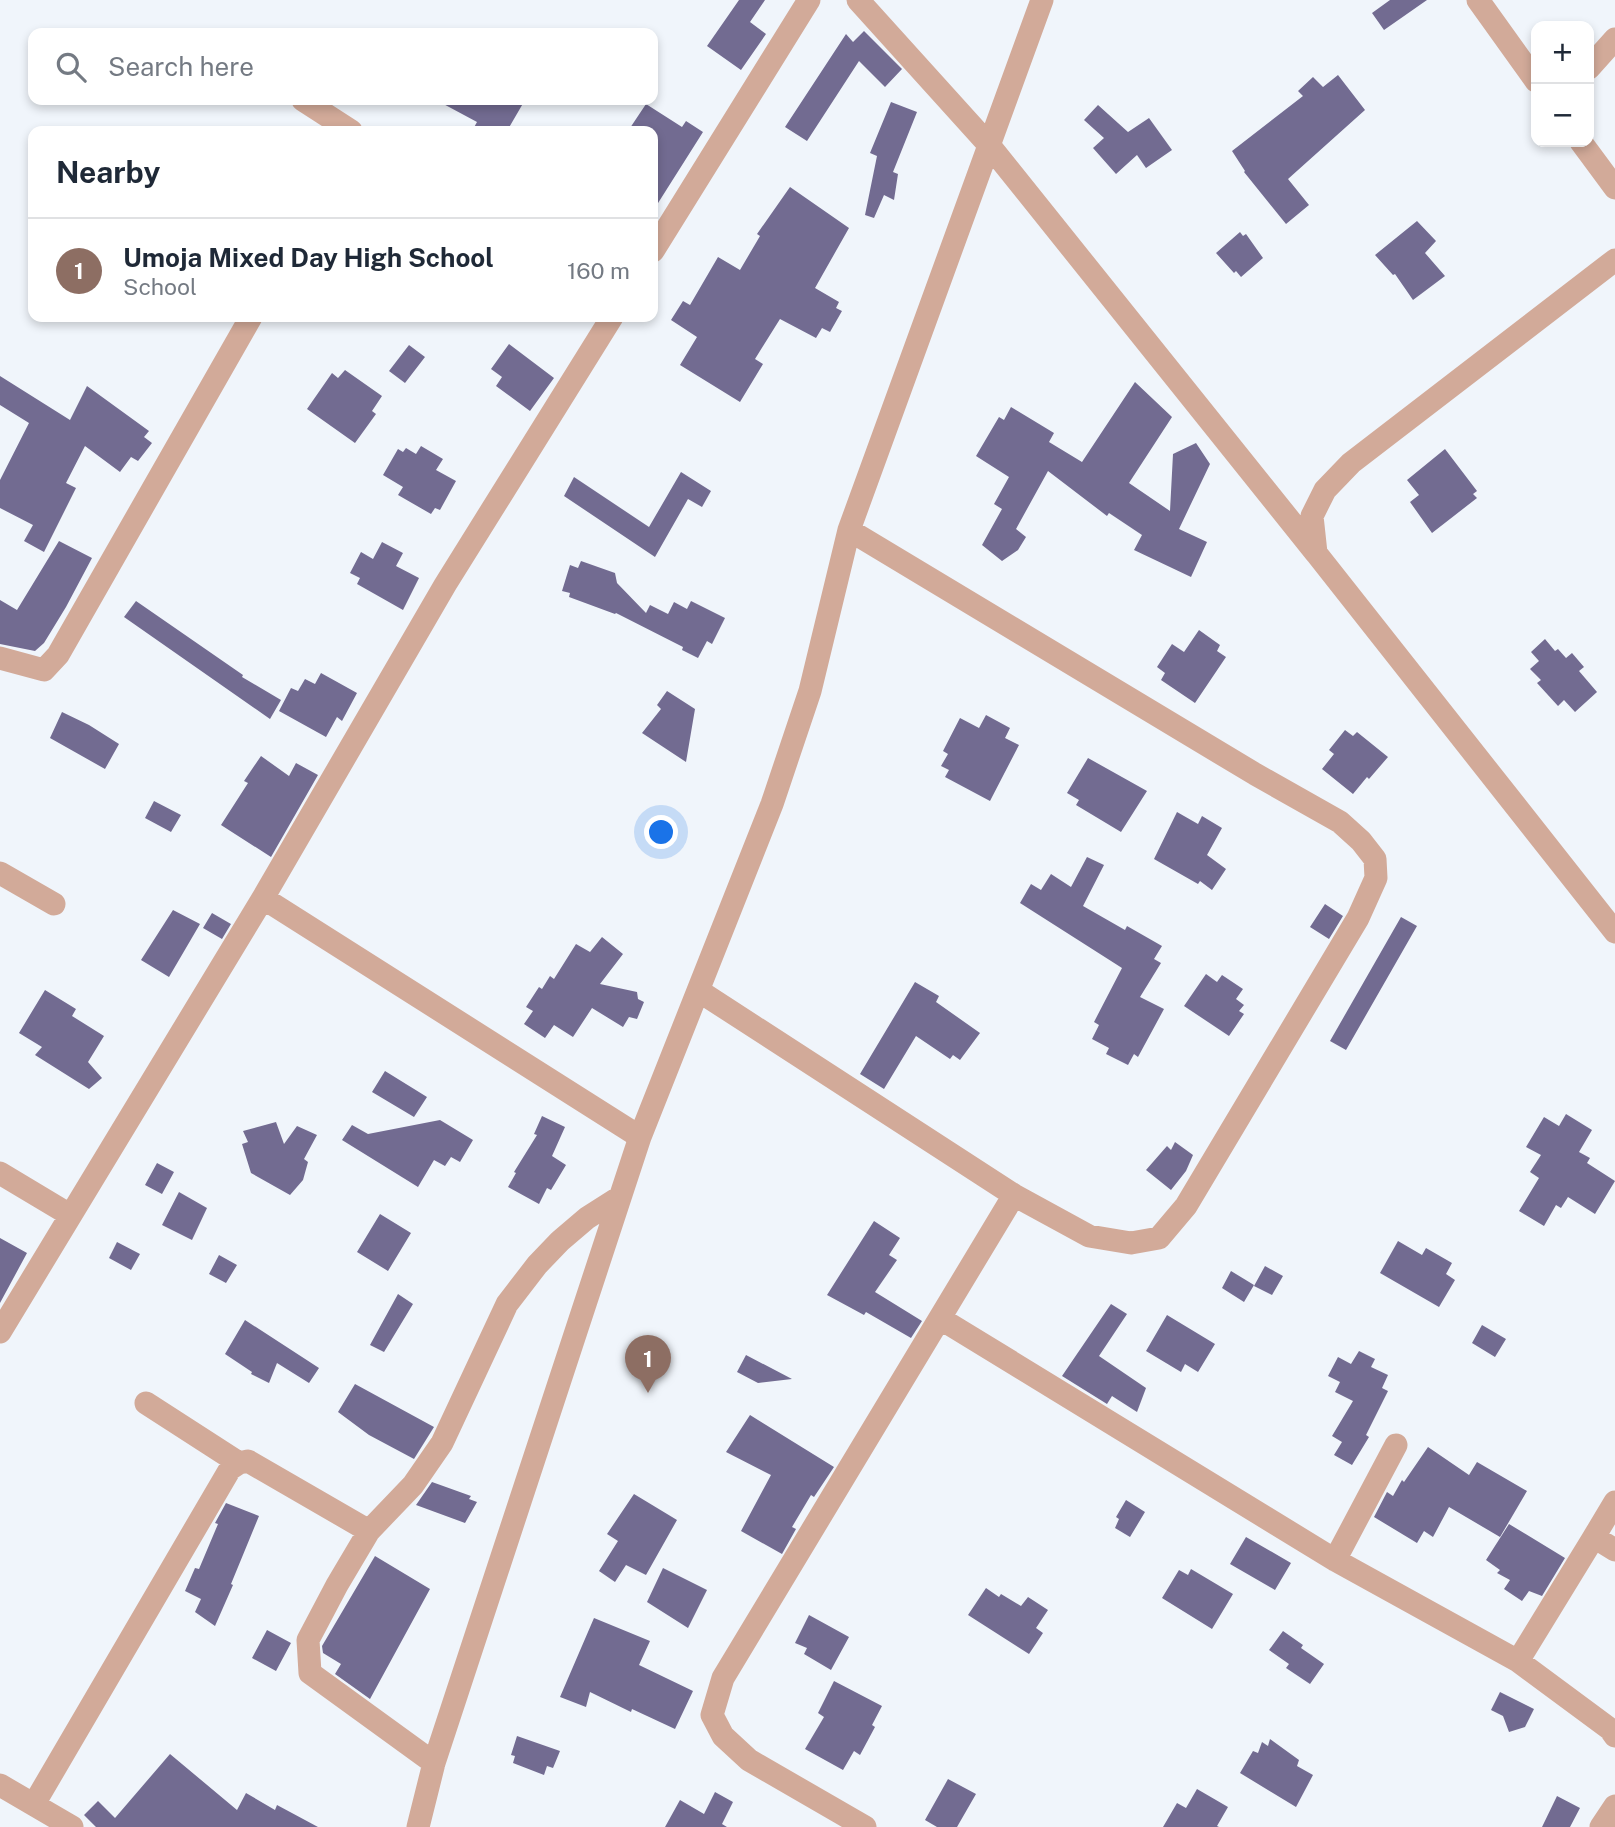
<!DOCTYPE html>
<html lang="en">
<head>
<meta charset="utf-8">
<style>
  body { margin:0; font-family:"Public Sans",sans-serif; background:#f2f2f3; color:#1f2937 }
  .controls { position:absolute; right:21px; top:21px; display:grid; overflow:hidden; border-radius:14px; box-shadow:0 4px 10px #0003 }
  .controls button { width:63px; height:63px; display:grid; place-items:center; padding:0; border:0; border-bottom:2px solid #e0e1e3; background:#fff; color:#1f2937; font:35px sans-serif }
  .you { position:absolute; left:662px; top:833px; width:24px; height:24px; margin:-18px; border:5px solid #fff; border-radius:50%; background:#1a73e8; box-shadow:0 0 0 10px #1a73e833 }
  .badge { display:grid; place-items:center; width:46px; height:46px; border-radius:50%; background:#db2777; color:#fff; font-size:23px; font-weight:700 }
  .pin { position:absolute; translate:-50% -58px; filter:drop-shadow(0 2px 4px #0008) }
  .pin::after { content:''; position:absolute; top:37px; width:24px; height:21px; background:inherit; clip-path:polygon(0 0,100% 0,50% 100%) }
  .list { margin:0; padding:0; list-style:none }
  h2 { display:flex; justify-content:space-between; align-items:center; height:91px; margin:0; padding:0 28px; font-size:30px }
  h2 small { font-size:23px; font-weight:400; color:#747a83 }
  .list li { display:grid; grid-template-columns:46px 1fr auto; gap:21px; align-items:center; box-sizing:border-box; height:105px; padding:0 28px; border-top:2px solid #e0e1e3 }
  .list b { display:block; font-size:26px; white-space:nowrap }
  .list p { margin:0; font-size:23px; white-space:nowrap; color:#747a83 }
  .list em { font-size:23px; font-style:normal; color:#747a83 }
  .icon { flex:none; width:38px; height:38px; fill:none; stroke:currentColor; stroke-width:2; stroke-linecap:round; stroke-linejoin:round }
  .map { position:relative; flex:none; width:1615px; height:1827px; overflow:hidden }
  .search { position:absolute; background:#fff; box-shadow:0 4px 10px #0003; left:28px; top:28px; width:630px; height:77px; display:flex; align-items:center; gap:18px; box-sizing:border-box; padding:0 24px; border-radius:14px; color:#747a83; font-size:26px }
  .panel { position:absolute; background:#fff; box-shadow:0 4px 10px #0003; left:28px; top:126px; width:630px; height:196px; border-radius:14px }
  .map>svg:first-child { display:block }
  .building { fill:#726b91 }
  .lines { fill:none; stroke-linecap:round; stroke-linejoin:round }
  .minor { stroke:#d2aa99; stroke-width:23 }
</style>
</head>
<body>
<div class="map">
<svg width="1615" height="1827" viewBox="0 0 1615 1827">
  <rect width="100%" height="100%" fill="#f0f5fb"/>
  <!-- building -->
  <path class="building" d="M739 0H765L750 22 766 34 741 70 707 46Z
    M1390 0H1427L1384 30 1372 13Z
    M864 31 902 69 885 87 859 61 807 141 785 127 846 34 853 42Z
    M1338 75 1365 110 1288 179 1309 205 1286 224 1244 172 1245 171 1232 151 1303 96 1298 91 1313 77 1323 87Z
    M436 100H525L507 131H472L477 122Z
    M891 102 917 112 893 172 898 174 894 200 884 195 874 218 865 215 877 156 870 153Z
    M646 104 682 127 686 121 703 132 653 211V131H628Z
    M1098 105 1128 132 1149 118 1172 150 1146 168 1137 155 1116 174 1093 148 1104 138 1084 120Z
    M790 187 849 228 815 288 839 302 836 308 842 311 830 332 822 328 816 338 780 319 755 359 763 364 740 402 680 365 697 337 671 320 683 301 690 305 718 257 740 270 760 236 757 234Z
    M1417 221 1436 241 1425 253 1445 276 1413 300 1395 274 1393 275 1375 255Z
    M1240 232 1243 236 1246 234 1263 258 1241 277 1236 271 1234 273 1216 253Z
    M509 344 554 378 530 411 496 386 502 377 491 369Z
    M409 345 425 357 405 383 389 371Z
    M345 370 382 396 372 411 376 414 355 443 307 409 332 373 338 378Z
    M0 376 70 420 87 386 149 431 144 437 152 443 138 461 131 457 120 472 85 446 66 483 76 488 44 552 24 541 33 525 0 508V480L29 423 0 405Z
    M1135 382 1172 417 1129 483 1170 511 1173 454 1196 443 1210 464 1179 529 1207 542 1191 577 1134 550 1142 535 1109 513 1107 516 1048 471 1016 529 1026 537 1018 550 1002 561 982 545 1002 509 994 504 1009 477 976 456 999 417 1004 420 1011 407 1054 433 1049 442 1082 462Z
    M421 446 443 459 436 470 456 481 440 510 435 508 431 514 398 495 403 487 383 475 398 449 403 452 406 448 416 454Z
    M1445 449 1477 491 1473 494 1477 498 1432 533 1410 502 1419 495 1407 480Z
    M681 472 711 491 702 507 688 499 655 557 564 496 574 477 649 527Z
    M59 541 92 558 66 607 44 643 35 651 0 644V600L17 610Z
    M382 542 403 553 396 566 419 578 403 610 357 584 360 578 350 573 361 552 373 559Z
    M581 561 615 573 617 583 646 613 650 605 668 614 674 602 687 609 691 601 725 618 712 644 707 641 698 658 682 650 683 647 616 613 615 614 569 597 570 593 562 591 570 565 578 568Z
    M136 601 243 675 242 677 281 700 270 719 124 617Z
    M1199 630 1220 645 1217 651 1226 657 1195 703 1161 680 1165 673 1157 667 1172 644 1184 652Z
    M1545 639 1555 651 1558 649 1566 658 1572 653 1584 667 1579 671 1597 692 1575 712 1564 700 1558 706 1537 683 1541 680 1530 669 1539 661 1531 652Z
    M321 673 357 693 342 721 337 717 326 737 279 711 291 688 298 691 305 679 315 684Z
    M667 691 695 709 686 762 642 733 661 709 657 705Z
    M62 712 89 725 119 744 105 769 50 738Z
    M986 715 1010 728 1005 738 1019 745 990 801 945 777 949 770 941 766 948 754 943 751 960 718 979 728Z
    M1345 730 1353 736 1357 732 1388 757 1369 779 1367 777 1353 794 1322 769 1334 754 1329 750Z
    M261 756 289 776 296 763 318 775 271 857 221 825 248 783 244 781Z
    M1088 758 1147 791 1121 832 1076 805 1079 800 1067 793Z
    M154 801 181 815 171 832 145 818Z
    M1177 812 1198 824 1202 816 1222 828 1207 855 1226 869 1212 890 1200 881 1198 884 1154 859Z
    M1087 857 1104 865 1083 906 1125 930 1127 926 1162 946 1154 959 1161 963 1140 997 1164 1009 1138 1057 1134 1054 1128 1065 1106 1054 1109 1048 1092 1039 1099 1025 1094 1022 1122 968 1020 903 1031 884 1041 890 1051 874 1071 887Z
    M1325 904 1343 916 1329 939 1310 927Z
    M173 910 200 924 169 977 141 960Z
    M212 913 231 924 222 939 203 928Z
    M1401 917 1417 926 1346 1050 1330 1041Z
    M602 937 623 954 600 984 637 992 638 999 644 1002 637 1019 629 1017 623 1027 592 1008 573 1037 554 1025 545 1038 524 1024 533 1011 526 1007 539 987 542 989 550 976 554 979 576 944 590 952Z
    M1206 974 1217 982 1222 975 1243 989 1236 999 1244 1005 1239 1011 1244 1014 1229 1036 1184 1006Z
    M915 982 939 996 936 1002 980 1033 960 1060 953 1055 950 1059 916 1036 884 1089 860 1074Z
    M45 990 76 1009 72 1016 104 1036 88 1062 102 1078 89 1089 35 1055 42 1047 19 1033Z
    M385 1071 427 1097 414 1117 372 1092Z
    M1566 1114 1592 1130 1579 1152 1590 1158 1587 1163 1615 1181 1595 1214 1568 1197 1561 1208 1556 1205 1544 1226 1519 1211 1539 1178 1530 1172 1541 1155 1526 1147 1544 1117 1559 1126Z
    M542 1116 565 1127 552 1156 566 1165 551 1190 547 1188 539 1204 508 1187 516 1173 514 1172 537 1135 534 1134Z
    M440 1120 473 1140 460 1162 451 1157 445 1166 434 1160 418 1187 342 1140 352 1125 368 1134Z
    M276 1122 284 1144 297 1126 317 1135 304 1159 308 1162 303 1180 290 1195 251 1173 242 1144 248 1142 243 1131Z
    M1175 1142 1193 1155 1186 1171 1171 1190 1146 1170 1167 1146 1171 1150Z
    M157 1163 174 1172 162 1194 145 1185Z
    M179 1192 207 1208 192 1240 162 1225Z
    M380 1214 411 1233 388 1271 357 1252Z
    M874 1221 900 1238 889 1255 897 1260 875 1292 922 1321 911 1338 866 1312 864 1315 827 1295Z
    M0 1238 27 1253 0 1303Z
    M1398 1241 1422 1255 1426 1248 1452 1263 1446 1274 1455 1280 1439 1307 1380 1273Z
    M117 1242 140 1254 131 1270 109 1258Z
    M219 1255 237 1265 226 1283 209 1274Z
    M1265 1266 1283 1276 1272 1295 1254 1286Z
    M1231 1271 1254 1285 1244 1302 1222 1288Z
    M398 1294 413 1304 384 1352 370 1345Z
    M1111 1304 1127 1314 1099 1356 1146 1388 1137 1412 1112 1396 1107 1404 1062 1376Z
    M1167 1315 1215 1344 1198 1372 1185 1364 1181 1372 1146 1351Z
    M245 1320 319 1368 309 1383 277 1363 269 1383 251 1374 252 1372 225 1354Z
    M1482 1325 1506 1339 1495 1357 1472 1343Z
    M1359 1351 1375 1359 1371 1367 1388 1375 1382 1388 1388 1391 1366 1435 1369 1437 1352 1465 1334 1455 1342 1442 1332 1436 1353 1401 1335 1392 1340 1382 1328 1376 1338 1357 1351 1364Z
    M746 1355 792 1379 758 1383 737 1372Z
    M355 1384 434 1427 414 1459 369 1435 338 1412Z
    M750 1415 834 1467 814 1497 811 1495 792 1527 796 1529 782 1554 741 1531 771 1475 726 1452Z
    M1428 1447 1469 1475 1477 1462 1527 1491 1500 1537 1449 1507 1433 1537 1424 1531 1417 1543 1374 1517 1387 1492 1393 1496 1402 1480 1404 1482Z
    M432 1482 471 1496 469 1499 477 1502 465 1523 416 1505Z
    M634 1494 677 1520 646 1575 626 1565 615 1582 599 1571 618 1541 607 1534Z
    M1126 1500 1145 1512 1130 1537 1115 1528 1119 1519 1116 1517Z
    M226 1503 259 1516 231 1584 233 1585 215 1626 195 1612 201 1599 185 1591 195 1568 199 1569 218 1524 215 1523Z
    M1509 1524 1565 1558 1542 1596 1529 1591 1522 1601 1504 1589 1510 1580 1497 1573 1500 1570 1486 1560Z
    M1246 1537 1291 1563 1275 1590 1230 1564Z
    M375 1556 430 1589 370 1699 335 1674 341 1664 323 1653 322 1646Z
    M663 1568 707 1590 688 1628 647 1602Z
    M1191 1569 1233 1594 1212 1629 1162 1598 1179 1570 1188 1575Z
    M986 1588 999 1597 1001 1594 1021 1606 1028 1597 1048 1610 1036 1628 1043 1633 1029 1654 968 1615Z
    M809 1615 849 1637 831 1670 804 1654 807 1648 795 1643Z
    M594 1618 650 1641 639 1665 693 1691 675 1729 632 1709 631 1712 590 1692 586 1707 560 1697Z
    M267 1630 291 1643 276 1671 252 1658Z
    M1283 1631 1303 1645 1301 1648 1324 1664 1310 1684 1286 1668 1289 1664 1269 1650Z
    M834 1681 882 1706 872 1725 875 1727 860 1755 854 1751 843 1770 805 1749 824 1717 818 1713Z
    M1500 1692 1534 1709 1525 1727 1509 1732 1503 1716 1491 1710Z
    M517 1736 560 1751 553 1768 547 1766 544 1775 513 1763 515 1756 511 1755Z
    M1270 1739 1299 1760 1297 1766 1313 1775 1296 1807 1240 1773 1253 1751 1258 1753 1262 1742 1268 1746Z
    M170 1754 237 1810 246 1793 275 1810 277 1805 318 1827H96L84 1815 98 1801 115 1818Z
    M948 1779 976 1794 957 1827H937L925 1820Z
    M1197 1789 1228 1807 1217 1826 1219 1827H1163L1177 1803 1186 1808Z
    M715 1792 733 1802 722 1824 727 1827H665L680 1800 704 1814Z
    M1557 1796 1580 1808 1570 1827H1542Z"/>
  <g class="lines">
    <!-- minor -->
    <path class="minor" d="M858 0 989 145 1316 553
      M1478 0 1536 81
      M1589 68 1615 39
      M303 100 351 131
      M1581 142 1615 188
      M653 251 809 0
      M1615 260 1351 463 1325 490 1312 516 1316 553 1615 932
      M0 658 44 670 58 655 251 317
      M0 873 54 904
      M263 898 640 1137
      M699 991 1014 1195 1089 1236 1131 1243 1159 1238 1186 1206 1358 918 1376 878 1375 859 1361 841 1340 822 1255 774 849 530
      M0 1173 70 1215
      M941 1319 1335 1560 1518 1661
      M0 1332 263 898 445 585 612 317
      M146 1403 239 1463
      M1594 1537 1615 1502
      M1615 1550 1594 1537 1518 1661 1610 1729 1615 1736
      M1335 1560 1396 1445
      M434 1763 310 1673 308 1640 337 1585 369 1531 413 1485 442 1443 507 1304 537 1265 560 1241 587 1218 620 1197
      M0 1785 72 1827
      M34 1804 230 1469 239 1463 248 1461 369 1531
      M418 1827 434 1763 640 1137 772 804 810 691 849 530 1042 0
      M865 1827 749 1760 723 1736 712 1715 723 1678 1014 1195
      M1601 1827 1615 1806"/>
  </g>
</svg>
<div class="controls">
<button>+</button>
<button>−</button>
</div>
<div class="you"></div>
<div class="pin badge" style="left:648px;top:1393px;background:#8d6e63">1</div>
<div class="search"><svg class="icon" aria-label="search" viewBox="0 0 24 24"><circle cx="10" cy="10" r="6"/><path d="M15 15l6 6"/></svg>Search here</div>
<section class="panel">
<h2>Nearby<small></small></h2>
<ul class="list">
<li><span class="badge" style="background:#8d6e63">1</span><div><b>Umoja Mixed Day High School</b><p>School</p></div><em>160 m</em></li>
</ul>
</section>
</div>
</body>
</html>
